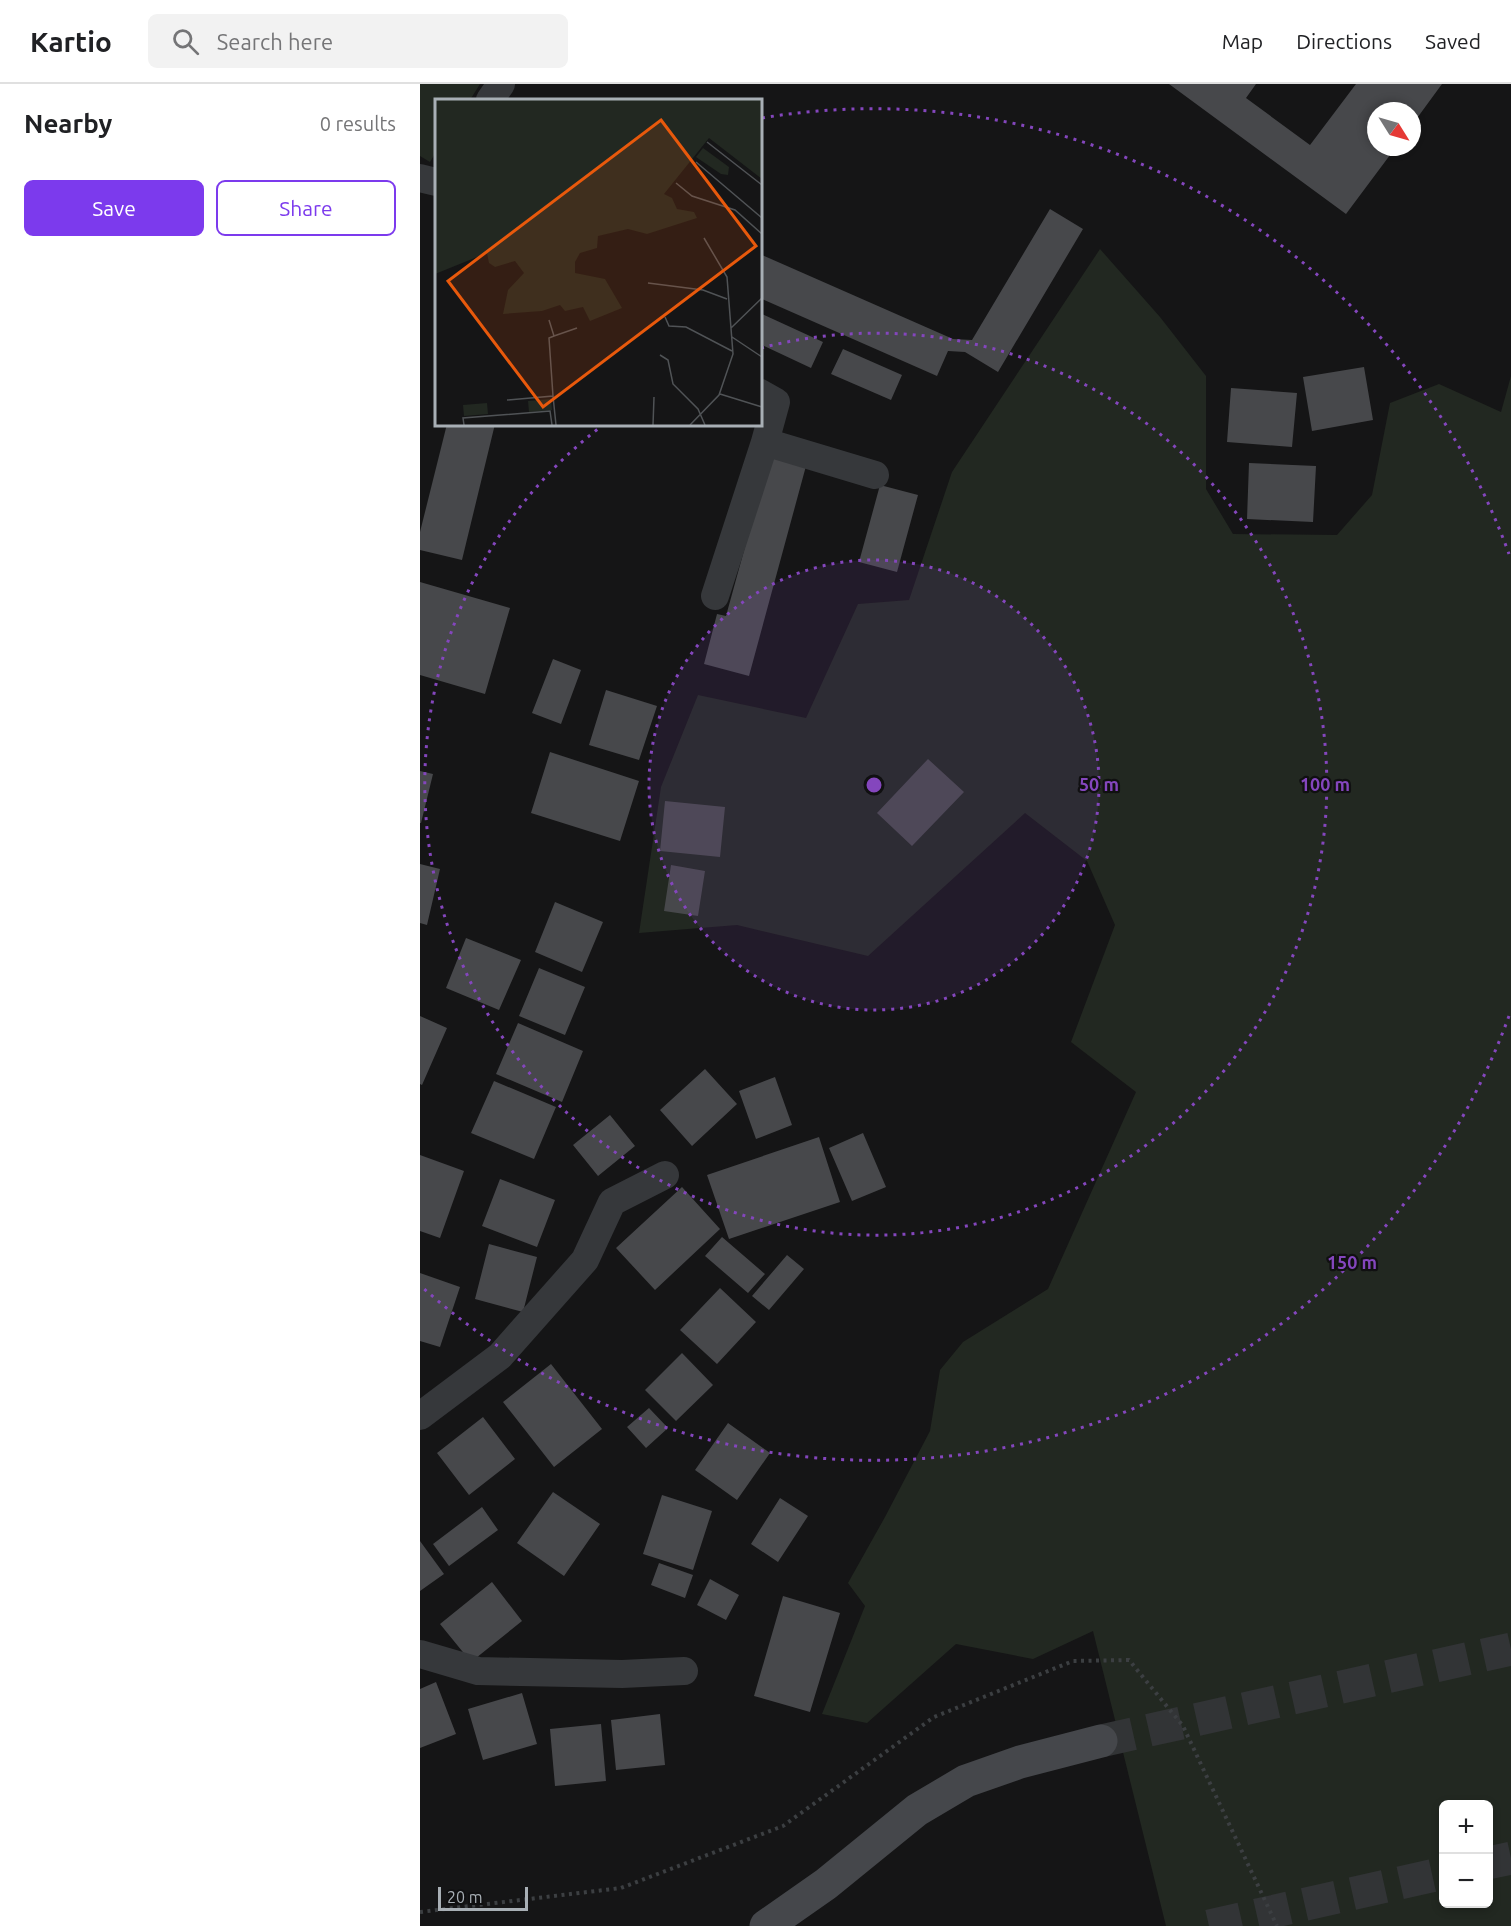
<!DOCTYPE html>
<html lang="en">
<head>
<meta charset="utf-8">
<style>
  body { margin:0; font-family:Ubuntu,sans-serif; background:#f2f2f2; color:#202124 }
  .controls { position:absolute; right:18px; bottom:18px; display:grid; overflow:hidden; border-radius:9px; box-shadow:0 3px 9px #0003 }
  .controls button { width:54px; height:54px; display:grid; place-items:center; padding:0; border:0; border-bottom:2px solid #e0e0e0; background:#fff; color:#202124; font:30px sans-serif }
  .compass { position:absolute; left:947px; top:18px; width:54px; height:54px; border-radius:50%; background:#fff; box-shadow:0 3px 9px #0003; rotate:127deg }
  .scale { position:absolute; left:18px; bottom:15px; width:90px; box-sizing:border-box; padding-left:6px; border:3px solid #a8afb5; border-top:0; font-size:16px; line-height:21px; white-space:nowrap; color:#a8afb5; -webkit-text-stroke:4px #101011; paint-order:stroke }
  .list { margin:0; padding:0; list-style:none }
  h2 { display:flex; justify-content:space-between; align-items:center; height:78px; margin:0; padding:0 24px; font-size:26px }
  h2 small { font-size:20px; font-weight:400; color:#757577 }
  .actions { display:flex; gap:12px; padding:18px 24px }
  .actions a { flex:1; padding:14px 0; border:2px solid #7c3aed; border-radius:9px; text-align:center; font-size:21px; color:#7c3aed }
  .actions .main { background:#7c3aed; color:#fff }
  .icon { flex:none; width:33px; height:33px; fill:none; stroke:currentColor; stroke-width:2; stroke-linecap:round; stroke-linejoin:round }
  .map { position:relative; flex:none; width:1091px; height:1842px; overflow:hidden }
  header { display:flex; align-items:center; gap:36px; box-sizing:border-box; height:84px; padding:0 30px; background:#fff; border-bottom:2px solid #e0e0e0 }
  header strong { font-size:28px }
  nav { display:flex; gap:33px; margin-inline-start:auto; font-size:21px }
  .search { width:420px; height:54px; background:#f2f2f2; display:flex; align-items:center; gap:15px; box-sizing:border-box; padding:0 21px; border-radius:9px; color:#757577; font-size:22px }
  main { display:flex }
  aside { flex:1; background:#fff }
  .map>svg:first-child { display:block }
  .green { fill:#222821; fill-rule:evenodd }
  .building { fill:#47484b }
  .lines { fill:none; stroke-linecap:round; stroke-linejoin:round }
  .secondary-tunnel { stroke:#323436; stroke-width:33; stroke-dasharray:33 16; stroke-linecap:butt }
  .primary-tunnel { stroke:#323436; stroke-width:33; stroke-dasharray:33 16; stroke-linecap:butt }
  .path { stroke:#3c3f42; stroke-width:4; stroke-dasharray:3 4.5; stroke-linecap:butt }
  .street { stroke:#36383b; stroke-width:28 }
  .secondary { stroke:#45474b; stroke-width:33 }
  .ring { fill:none; stroke:#8446bd; stroke-width:3; stroke-dasharray:3 6 }
  .inset-road { fill:none; stroke:#505356; stroke-width:1.5 }
  .view { fill:#e8590c; fill-opacity:0.15; stroke:#e8590c; stroke-width:3 }
  .inset-edge { fill:none; stroke:#a8afb5; stroke-width:3 }
  .centre { fill:#8446bd; stroke:#101011; stroke-width:3 }
  .ring-label { font-size:18px; text-anchor:middle; font-weight:bold; fill:#8446bd; stroke:#101011; stroke-width:4.5; stroke-linejoin:round; paint-order:stroke }
</style>
</head>
<body>
<header>
<strong>Kartio</strong>
<div class="search"><svg class="icon" aria-label="search" viewBox="0 0 24 24"><circle cx="10" cy="10" r="6"/><path d="M15 15l6 6"/></svg>Search here</div>
<nav><a>Map</a><a>Directions</a><a>Saved</a></nav>
</header>
<main>
<aside>
<h2>Nearby<small>0 results</small></h2>
<ul class="list">
</ul>
<div class="actions"><a class="main">Save</a><a>Share</a></div>
</aside>
<div class="map">
<svg width="1091" height="1842" viewBox="0 0 1091 1842">
  <rect width="100%" height="100%" fill="#151516"/>
  <!-- green -->
  <path class="green" d="M0 0H60L50 16H16V68L10 78 0 72Z
    M680 165 740 233 786 292V405L813 450 917 451 952 411 970 319 1019 300 1081 328 1091 292V1842H746L673 1547 613 1575 536 1560 447 1639 402 1630 445 1522 428 1499 465 1433 510 1347 520 1286 543 1258 628 1205 716 1008 651 958 695 841 667 777 605 729 448 872 317 841 219 849 241 703 278 611 386 634 438 520 489 516 532 388ZM1024 1720H1068V1820H1024Z"/>
  <!-- building -->
  <path class="building" d="M749 0H836L826 14 890 61 936 0H1022L992 41V27H956V63H976L926 130Z
    M630 125 663 145 578 288 545 268 528 267 517 292 340 214V170L533 255 552 256Z
    M340 229 403 258 391 284 340 260Z
    M423 265 482 291 471 316 411 290Z
    M944 283 953 336 892 347 883 293Z
    M811 304 877 309 872 363 807 358Z
    M27 340H75L42 476 0 466V448Z
    M350 372 386 382 329 592 284 580 297 530 306 532Z
    M829 379 896 382 893 438 827 435Z
    M460 401 498 411 477 488 439 478Z
    M0 498 90 524 65 610 0 591Z
    M133 575 161 586 141 640 112 629Z
    M186 606 237 622 219 676 169 661Z
    M130 668 219 697 200 757 111 729Z
    M508 675 544 708 492 762 457 729Z
    M0 687 13 690 1 739H0Z
    M245 717 305 723 300 773 240 767Z
    M0 780 20 785 7 841 0 839Z
    M251 781 285 787 278 832 244 827Z
    M135 818 183 838 162 888 115 868Z
    M46 854 101 876 79 926 26 904Z
    M119 884 165 903 145 951 99 932Z
    M0 932 27 944 2 1001 0 1000Z
    M98 939 163 967 142 1018 76 990Z
    M285 985 317 1020 272 1062 240 1026Z
    M355 993 372 1041 336 1055 319 1007Z
    M74 997 136 1023 114 1075 51 1049Z
    M190 1031 215 1062 178 1092 153 1061Z
    M443 1049 466 1103 432 1117 409 1064Z
    M399 1053 420 1118 309 1155 287 1091Z
    M0 1071 44 1087 20 1154 0 1147Z
    M80 1095 135 1116 117 1163 62 1142Z
    M262 1103 300 1145 235 1206 196 1164Z
    M302 1153 345 1190 328 1209 285 1172Z
    M69 1160 117 1173 103 1228 55 1215Z
    M367 1171 384 1185 349 1226 332 1212Z
    M0 1189 40 1203 20 1263 0 1257Z
    M300 1204 336 1238 297 1280 260 1246Z
    M262 1269 293 1301 256 1337 225 1306Z
    M131 1280 182 1345 134 1383 83 1318Z
    M229 1324 248 1344 226 1364 207 1343Z
    M63 1333 95 1375 49 1411 17 1369Z
    M308 1339 350 1369 317 1416 275 1386Z
    M133 1408 180 1440 144 1492 97 1459Z
    M242 1411 292 1427 273 1486 223 1470Z
    M360 1414 388 1432 358 1478 331 1460Z
    M62 1423 78 1446 29 1482 13 1460Z
    M0 1457 24 1490 0 1507Z
    M239 1479 273 1491 265 1514 231 1501Z
    M290 1495 319 1511 306 1536 277 1521Z
    M72 1498 102 1537 51 1578 20 1540Z
    M363 1512 420 1529 390 1628 334 1612Z
    M16 1598 36 1650 0 1664V1605Z
    M102 1609 117 1660 63 1676 48 1625Z
    M240 1630 245 1681 196 1686 191 1636Z
    M181 1640 186 1697 135 1702 130 1645Z"/>
  <g class="lines">
    <!-- secondary-tunnel -->
    <path class="secondary-tunnel" d="M681 1657 1091 1565"/>
    <!-- primary-tunnel -->
    <path class="primary-tunnel" d="M1068 1779 1091 1774
      M789 1842 1024 1789"/>
    <!-- path -->
    <path class="path" d="M0 1828 201 1804 363 1742 514 1633 653 1577 709 1576 763 1642 857 1842"/>
    <!-- street -->
    <path class="street" d="M70 16 81 0
      M0 94 16 98
      M340 309 356 318 345 358 455 391
      M295 512 345 358
      M0 1332 80 1272 165 1176 192 1118 245 1091
      M0 1570 58 1587 202 1590 264 1587"/>
    <!-- secondary -->
    <path class="secondary" d="M346 1842 406 1800 497 1726 546 1697 600 1678 681 1657"/>
  </g>
  <!-- distance rings -->
  <circle cx="454" cy="701" r="225" fill="#8446bd" fill-opacity=".12"/>
  <g class="ring">
    <circle cx="454" cy="701" r="225"/>
    <path d="M341 264A451 451 0 1 1 183 341"/>
    <path d="M1089 932A676 676 0 0 1 2 1203M342 34A676 676 0 0 1 1089 470"/>
  </g>
  <!-- overview -->
  <g transform="translate(15 15)">
    <rect width="327" height="327" fill="#151516"/>
    <path d="M0 1H327V80L274 39 229 95 237 99 242 110 259 113 262 119 212 135 193 130 163 137 162 149 145 154 140 163V174L170 180 187 209 155 222 148 208 130 212 125 206 107 212 68 215 73 191 89 174 80 162 60 168 54 164 52 154 0 175ZM268 49 294 68 293 76 286 75 261 58ZM116 300 117 311 94 313 93 302ZM52 304 53 315 29 317 28 306Z" fill="#222821"/>
    <path class="inset-road" d="M272 43 327 86M261 63 327 119M241 84 257 97 300 111 327 135M213 184 268 191 292 200M230 218 234 227 251 228 297 252M296 229 327 199M119 237 142 229M297 238 327 258M225 256 233 261 238 285 263 310 270 326M285 295 327 308M118 297 121 326M72 301 118 297 114 239 119 237 114 221M29 326 28 319 115 312 117 326M218 326 219 298M255 326 284 296 298 255 292 178 269 139"/>
    <path class="view" d="M226 21 321 147 108 308 13 182Z"/>
    <rect width="327" height="327" class="inset-edge"/>
  </g>
  <circle cx="454" cy="701" r="9" class="centre"/>
  <g class="ring-label">
    <text x="679" y="707">50 m</text>
    <text x="905" y="707">100 m</text>
    <text x="932" y="1185">150 m</text>
  </g>
</svg>
<div class="controls">
<button>+</button>
<button>−</button>
</div>
<svg class="compass" viewBox="-18 -18 36 36"><path d="M0-13l5 13h-10z" fill="#e53935"/><path d="M0 13l5-13h-10z" fill="#757577"/></svg>
<div class="scale">20 m</div>
</div>
</main>
</body>
</html>
